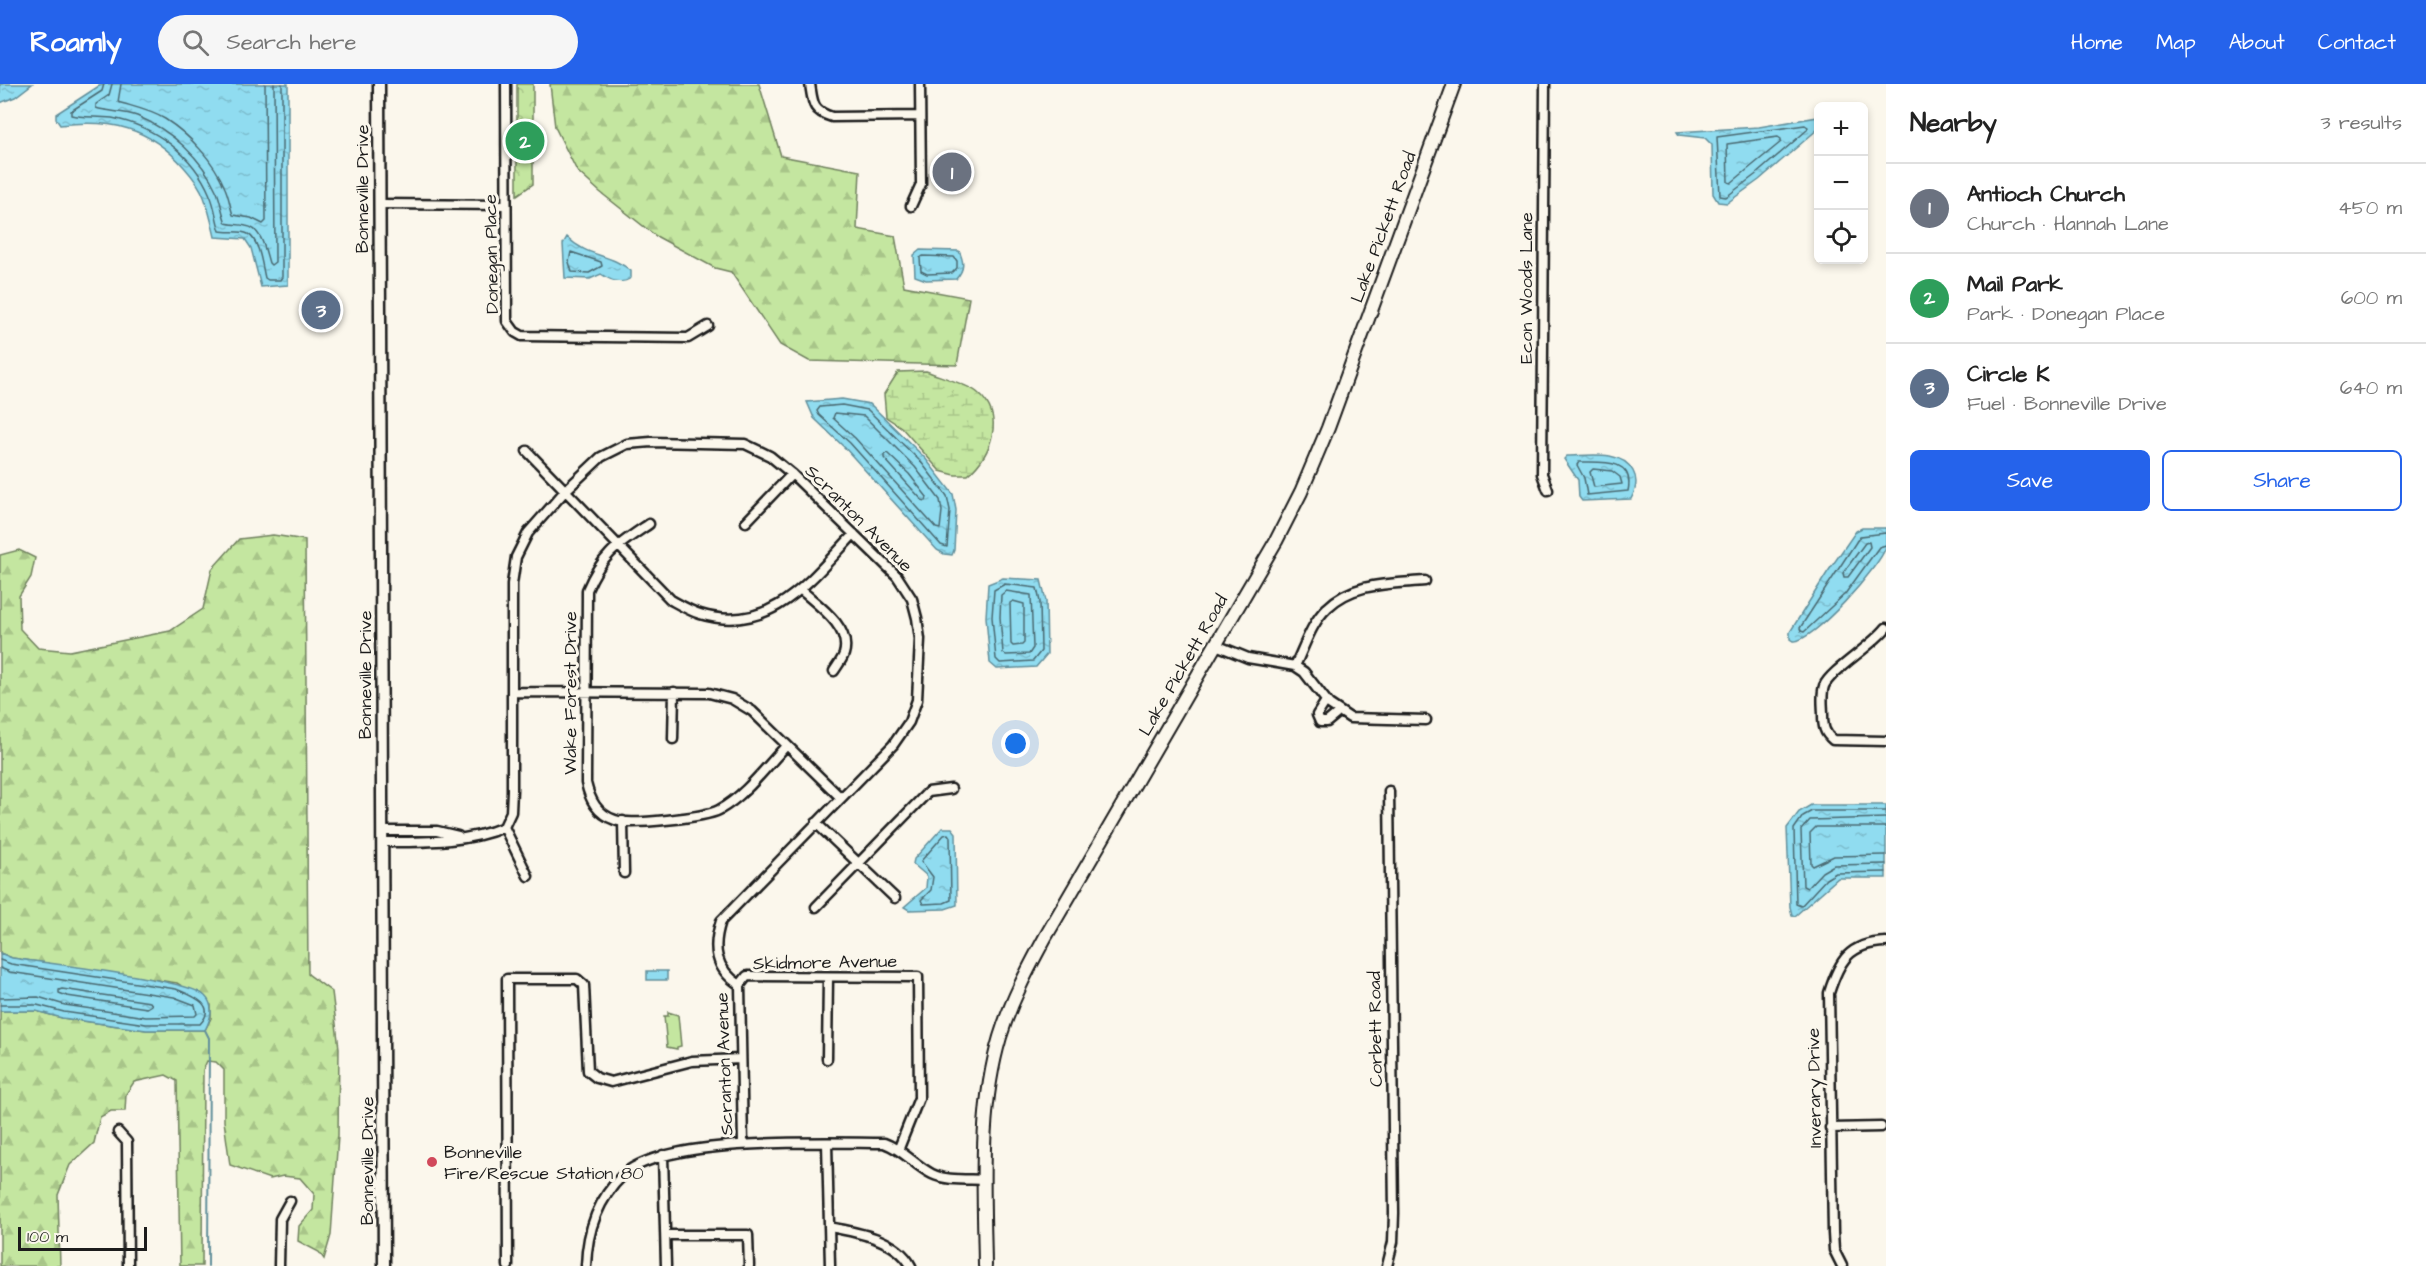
<!DOCTYPE html>
<html lang="en">
<head>
<meta charset="utf-8">
<style>
  body { margin:0; font-family:"Architects Daughter",sans-serif; background:#f6f6f6; color:#222 }
  .controls { position:absolute; right:18px; top:18px; display:grid; overflow:hidden; border-radius:9px; box-shadow:0 3px 9px #0003 }
  .controls button { width:54px; height:54px; display:grid; place-items:center; padding:0; border:0; border-bottom:2px solid #e0e0e0; background:#fff; color:#222; font:30px sans-serif }
  .scale { position:absolute; left:18px; bottom:15px; width:129px; box-sizing:border-box; padding-left:6px; border:3px solid #1c1c1c; border-top:0; font-size:16px; line-height:21px; white-space:nowrap; color:#1c1c1c; -webkit-text-stroke:4px #fbf7ec; paint-order:stroke }
  .you { position:absolute; left:1016px; top:660px; width:21px; height:21px; margin:-15px; border:4px solid #fff; border-radius:50%; background:#1a73e8; box-shadow:0 0 0 9px #1a73e833 }
  .badge { display:grid; place-items:center; width:39px; height:39px; border-radius:50%; background:#2563eb; color:#fff; font-size:20px; font-weight:700 }
  .pin { position:absolute; translate:-50% -50%; border:3px solid #fff; box-shadow:0 2px 6px #0006 }
  .list { margin:0; padding:0; list-style:none }
  h2 { display:flex; justify-content:space-between; align-items:center; height:78px; margin:0; padding:0 24px; font-size:26px }
  h2 small { font-size:20px; font-weight:400; color:#767676 }
  .list li { display:grid; grid-template-columns:39px 1fr auto; gap:18px; align-items:center; box-sizing:border-box; height:90px; padding:0 24px; border-top:2px solid #e0e0e0 }
  .list b { display:block; font-size:22px; white-space:nowrap }
  .list p { margin:0; font-size:20px; white-space:nowrap; color:#767676 }
  .list em { font-size:20px; font-style:normal; color:#767676 }
  .actions { display:flex; gap:12px; padding:18px 24px }
  .actions a { flex:1; padding:14px 0; border:2px solid #2563eb; border-radius:9px; text-align:center; font-size:21px; color:#2563eb }
  .actions .main { background:#2563eb; color:#fff }
  .icon { flex:none; width:33px; height:33px; fill:none; stroke:currentColor; stroke-width:2; stroke-linecap:round; stroke-linejoin:round }
  .map { position:relative; flex:none; width:1886px; height:1182px; overflow:hidden }
  header { display:flex; align-items:center; gap:36px; box-sizing:border-box; height:84px; padding:0 30px; background:#2563eb; color:#fff }
  header strong { font-size:28px }
  nav { display:flex; gap:33px; margin-inline-start:auto; font-size:21px }
  .search { width:420px; height:54px; background:#f6f6f6; display:flex; align-items:center; gap:15px; box-sizing:border-box; padding:0 21px; border-radius:33px; color:#767676; font-size:22px }
  main { display:flex }
  aside { flex:1; background:#fff }
  .map>svg:first-child { display:block }
  .grass { fill:#c4e6a0; stroke:#70815e; stroke-width:1.5 }
  .forest { fill:url(#forest-firs); stroke:#70815e; stroke-width:1.5 }
  .wetland { fill:url(#wetland-marsh); stroke:#70815e; stroke-width:1.5 }
  .park { fill:url(#park-crowns); stroke:#70815e; stroke-width:1.5 }
  .water { fill:url(#water-ripples); stroke:#628f9b; stroke-width:1.5 }
  .lines { fill:none; stroke-linecap:round; stroke-linejoin:round }
  .shore { stroke:#4a6971; stroke-width:1.5 }
  .stream { stroke:#628f9b; stroke-width:2 }
  .minor-casing { stroke:#1c1c1c; stroke-width:13 }
  .tertiary-casing { stroke:#1c1c1c; stroke-width:15 }
  .secondary-casing { stroke:#1c1c1c; stroke-width:16 }
  .minor { stroke:#fbf7ec; stroke-width:8 }
  .tertiary { stroke:#fbf7ec; stroke-width:10 }
  .secondary { stroke:#fbf7ec; stroke-width:12 }
  .poi-dot { fill:#d1495b; stroke:#fbf7ec; stroke-width:2 }
  .labels { text-anchor:middle; stroke-width:6; stroke-linejoin:round; paint-order:stroke }
  .street-label { font-size:18px; fill:#1c1c1c; stroke:#fbf7ec }
  .poi-label { font-size:18px; fill:#1c1c1c; stroke:#fbf7ec; text-anchor:start }
</style>
</head>
<body>
<header>
<strong>Roamly</strong>
<div class="search"><svg class="icon" aria-label="search" viewBox="0 0 24 24"><circle cx="10" cy="10" r="6"/><path d="M15 15l6 6"/></svg>Search here</div>
<nav><a>Home</a><a>Map</a><a>About</a><a>Contact</a></nav>
</header>
<main>
<div class="map">
<svg width="1886" height="1182" viewBox="0 0 1886 1182">
  <defs>
    <pattern id="forest-firs" width="22" height="20" patternUnits="userSpaceOnUse" patternTransform="scale(1.5)"><rect width="22" height="20" fill="#c4e6a0"/><path d="M5 1l3.5 6h-7zM16 11l3.5 6h-7z" fill="#a8c589"/></pattern>
    <pattern id="wetland-marsh" width="20" height="14" patternUnits="userSpaceOnUse" patternTransform="scale(1.5)"><rect width="20" height="14" fill="#c4e6a0"/><path d="M1 5h8M5 5V1M11 12h8M15 12V8" fill="none" stroke="#a8c589"/></pattern>
    <pattern id="park-crowns" width="20" height="18" patternUnits="userSpaceOnUse" patternTransform="scale(1.5)"><rect width="20" height="18" fill="#c4e6a0"/><path d="M2 6a3 3 0 1 1 6 0M12 15a3 3 0 1 1 6 0" fill="none" stroke="#a8c589"/></pattern>
    <pattern id="water-ripples" width="26" height="14" patternUnits="userSpaceOnUse" patternTransform="scale(1.5)"><rect width="26" height="14" fill="#90dcf0"/><path d="M2 4q2-2 4 0t4 0M15 11q2-2 4 0t4 0" fill="none" stroke="#7cbccd"/></pattern>
  </defs>
  <rect width="100%" height="100%" fill="#fbf7ec"/>
  <filter id="ink" filterUnits="userSpaceOnUse"><feTurbulence type="fractalNoise" baseFrequency=".0167" numOctaves="2"/><feDisplacementMap in="SourceGraphic" scale="12" xChannelSelector="R" yChannelSelector="G"/><feConvolveMatrix kernelMatrix="1 2 1 2 8 2 1 2 1" color-interpolation-filters="sRGB"/></filter>
  <g filter="url(#ink)">
    <!-- grass -->
    <path class="grass" d="M668 928 678 931 681 962 677 963V965L667 963 664 932H668Z"/>
    <!-- forest -->
    <path class="forest" d="M550 0H759L781 72 860 87 857 145 895 152 904 202 969 214 957 281 809 277 780 261 731 188 715 184 656 152 600 108 577 87 555 43Z
      M273 451 305 456 308 890 332 908 339 964 338 1052 331 1151 324 1175 319 1168 298 1157 299 1142 313 1126 314 1110 300 1094 283 1092 270 1095 230 1081 224 1037V986L216 978 207 977 203 986 202 1182H180L177 997 166 991 134 998 126 1010 125 1027H111L100 1033 94 1059 70 1081 58 1111 60 1182H0V927H36L62 934 146 946H205L211 934V921L177 899 12 874 0 869V471L19 466 35 474 31 493 19 512 20 545 38 564 70 567 170 547 203 525 212 485 239 455Z"/>
    <!-- wetland -->
    <path class="wetland" d="M926 287C938 292 970 301 978 309 1006 333 991 371 968 391H955L940 387 901 343 886 333 884 310 898 288Z"/>
    <!-- park -->
    <path class="park" d="M517 0H533V100L517 111Z"/>
    <!-- water -->
    <path class="water" d="M0 0H32L15 13 0 19Z
      M106 0H288V201L261 203 251 164 245 155 215 153C212 140 209 126 204 113 200 102 192 92 184 83 149 43 111 35 60 41L56 35V30L99 2Z
      M1818 33V45L1759 96 1727 119 1718 118 1713 110 1712 61 1705 54 1679 51 1677 48 1759 43Z
      M567 153C588 174 610 169 631 187V194C621 201 611 197 601 190L590 195 565 194 563 160Z
      M920 166 959 167C964 178 965 185 956 195L926 196 915 192 914 171Z
      M842 315 870 320 925 374 953 410 956 426 954 466 952 471 944 470 937 466 845 364 814 334 807 318Z
      M1567 372C1587 372 1621 365 1633 387 1638 396 1636 406 1631 415L1582 417 1579 413 1578 396 1564 375Z
      M1862 444H1886C1886 449 1886 458 1886 463 1880 482 1813 559 1793 557L1790 555V548L1827 489 1856 447Z
      M1003 494 1041 496 1046 517 1047 570 1036 583 997 585 990 579 986 533 988 500Z
      M1811 721H1886V794H1838L1795 832 1792 831 1790 823 1787 744 1799 728Z
      M942 744H952L956 749 957 821 945 825 909 826 904 823 926 804 927 792 913 780 914 775Z
      M0 869 12 874C43 879 189 895 205 912 215 922 211 935 205 946H146L62 934 36 927H0Z
      M647 887H667V896H647Z"/>
    <g class="lines">
      <!-- shore -->
      <path class="shore" d="M104 0 102 7 71 27V31C83 34 98 32 112 34 154 42 193 70 210 111 215 122 216 135 220 147 228 149 241 146 248 150 260 157 262 182 265 194L268 196H280L282 193V0
        M112 0 109 11 96 20V24C109 28 124 27 137 32 171 46 202 74 217 108 221 118 222 129 226 139 232 141 239 140 246 142 262 144 265 166 269 179L271 181 275 178 274 0
        M121 0 118 18C134 23 150 26 165 35 190 51 214 77 225 104 229 113 230 122 233 131L251 134 263 140 266 137 265 0
        M1805 41 1808 43 1807 46 1755 91 1726 113 1720 112 1717 53Z
        M1778 53 1781 55V58L1731 99 1728 98 1727 60Z
        M571 168 601 178 602 182 589 189 572 188 569 178Z
        M923 172 954 173 957 177V184L952 189 927 190 921 187 920 174Z
        M842 321 868 326 921 378 947 412 950 426 947 463 941 461 850 359 819 331 817 327 820 323Z
        M835 329 864 332 915 383 940 416 942 427 940 445 936 444 855 354 833 334Z
        M887 369 909 390 927 413 926 417 922 416 884 374V371Z
        M1579 378C1601 378 1635 374 1628 407L1587 411 1584 394 1577 381Z
        M1593 385 1612 387 1620 393 1622 400 1594 403 1590 388Z
        M1886 449 1860 452 1800 544 1801 547 1804 548 1845 510 1879 463 1886 461
        M1869 458 1870 463 1848 493H1844L1843 489 1865 459Z
        M1005 500 1037 504 1040 518 1041 567 1033 577 1000 579 996 575 992 533 994 506Z
        M1006 507 1031 511 1033 564 1029 570 1006 571 1003 569 1000 533 1001 511Z
        M1013 517 1024 520V559L1022 561 1013 562 1011 560 1010 519Z
        M1886 727H1812L1803 732 1794 745 1796 820 1801 822 1826 795 1836 789 1886 788
        M1886 734 1810 736 1801 746 1803 802 1807 804 1822 788 1834 781 1886 780
        M1886 743H1816L1810 749 1811 780 1813 782 1834 772 1886 771
        M948 750 950 753 951 816 944 819 923 820 921 816 931 806 933 793 921 777 944 751Z
        M0 876 11 880 176 905C190 911 219 920 200 940H146L64 928 37 921H0
        M0 884 10 888 174 913 195 921 197 930 195 932 146 933 65 921 38 913 0 914
        M62 905 150 918 152 921 147 924 67 912 59 909V906Z"/>
      <!-- stream -->
      <path class="stream" d="M205 946 209 954 208 1182"/>
      <defs>
        <path id="minor" d="M506 0 507 237 515 248 522 252 688 254 708 242
          M810 0C813 19 812 27 832 33L920 32
          M1545 0 1542 390 1548 406
          M379 120 506 121
          M911 122 921 100 920 0
          M527 367 671 516C680 521 690 527 700 530 771 552 811 495 854 450
          M746 438 792 390
          M649 440C618 461 602 470 587 506L586 699C590 716 597 730 615 736 629 742 706 733 719 726 746 711 765 684 786 662
          M801 506C818 521 852 544 844 570 842 576 837 582 834 587
          M1886 544C1872 562 1830 587 1824 602 1821 611 1823 622 1823 631 1823 642 1824 649 1833 656L1886 657
          M1216 561 1248 574 1295 582 1304 588 1329 620 1350 634 1426 636
          M1295 582C1304 563 1312 538 1327 524 1353 498 1391 500 1425 497
          M513 608 709 609 732 615 752 627 840 713
          M1326 617 1317 631 1320 638H1327L1339 628
          M673 655 674 608
          M623 737 624 789
          M816 739 895 814
          M504 743 528 792
          M382 747H437L458 752
          M382 758C422 758 467 759 504 743L511 728 512 706V500L516 473 528 449 565 407 601 373 627 360 651 358 745 360 770 372 792 390 897 492 912 515 917 534 920 555 917 616 909 638 893 661 721 837C712 864 715 885 740 901
          M816 823 928 708 951 705
          M740 901 747 892 918 893 919 1014 899 1064
          M740 901 743 1060
          M827 975 828 893
          M1830 1044 1881 1043
          M118 1048 127 1058 128 1182
          M827 1059 830 1182
          M663 1071 666 1182
          M829 1143C857 1148 897 1155 911 1182
          M666 1151H748L749 1182
          M279 1182 280 1135 290 1117
          M508 1182 507 895H577L584 901 588 987 597 994 611 998 692 977 741 975
          M586 1182C587 1148 598 1115 623 1091 664 1052 826 1059 884 1059 904 1066 914 1081 932 1090 946 1097 968 1095 984 1096
          M1387 1182 1393 1158 1394 1129 1389 707
          M1842 1182 1834 1166 1833 1149 1829 909C1839 877 1849 859 1886 858"/>
        <path id="tertiary" d="M379 0 384 1182"/>
        <path id="secondary" d="M985 1182C984 1105 978 1027 1000 953 1011 917 1028 885 1046 852L1276 457 1301 408 1328 344 1454 0"/>
      </defs>
      <!-- minor casing -->
      <use href="#minor" class="minor-casing"/>
      <!-- tertiary casing -->
      <use href="#tertiary" class="tertiary-casing"/>
      <!-- secondary casing -->
      <use href="#secondary" class="secondary-casing"/>
      <!-- minor -->
      <use href="#minor" class="minor"/>
      <!-- tertiary -->
      <use href="#tertiary" class="tertiary"/>
      <!-- secondary -->
      <use href="#secondary" class="secondary"/>
    </g>
  </g>
  <!-- markers -->
  <circle class="poi-dot" cx="432" cy="1078" r="6"/>
  <g class="labels">
    <!-- street labels -->
    <g class="street-label">
      <text transform="translate(362 105) rotate(-90)" y="6">Bonneville Drive</text>
      <text transform="translate(1383 143) rotate(-70)" y="6">Lake Pickett Road</text>
      <text transform="translate(491 170) rotate(-91)" y="6">Donegan Place</text>
      <text transform="translate(1526 204) rotate(-90)" y="6">Econ Woods Lane</text>
      <text transform="translate(859 434) rotate(45)" y="6">Scranton Avenue</text>
      <text transform="translate(1183 581) rotate(-60)" y="6">Lake Pickett Road</text>
      <text transform="translate(365 591) rotate(-90)" y="6">Bonneville Drive</text>
      <text transform="translate(570 609) rotate(-90)" y="6">Wake Forest Drive</text>
      <text transform="translate(825 878) rotate(-1)" y="6">Skidmore Avenue</text>
      <text transform="translate(1375 945) rotate(-91)" y="6">Corbett Road</text>
      <text transform="translate(724 980) rotate(-92)" y="6">Scranton Avenue</text>
      <text transform="translate(1814 1004) rotate(-91)" y="6">Inverary Drive</text>
      <text transform="translate(367 1077) rotate(-90)" y="6">Bonneville Drive</text>
    </g>
    <!-- poi labels -->
    <g class="poi-label">
      <text x="444" y="1074">Bonneville<tspan x="444" dy="21">Fire/Rescue Station 80</tspan></text>
    </g>
  </g>
</svg>
<div class="controls">
<button>+</button>
<button>−</button>
<button><svg class="icon" aria-label="locate" viewBox="0 0 24 24"><circle cx="12" cy="12" r="6"/><path d="M12 2v4M12 18v4M2 12h4M18 12h4"/></svg></button>
</div>
<div class="scale">100 m</div>
<div class="you"></div>
<div class="pin badge" style="left:952px;top:88px;background:#6b7280">1</div>
<div class="pin badge" style="left:525px;top:57px;background:#2e9e5b">2</div>
<div class="pin badge" style="left:321px;top:226px;background:#5c6f8a">3</div>
</div>
<aside>
<h2>Nearby<small>3 results</small></h2>
<ul class="list">
<li><span class="badge" style="background:#6b7280">1</span><div><b>Antioch Church</b><p>Church · Hannah Lane</p></div><em>450 m</em></li>
<li><span class="badge" style="background:#2e9e5b">2</span><div><b>Mail Park</b><p>Park · Donegan Place</p></div><em>600 m</em></li>
<li><span class="badge" style="background:#5c6f8a">3</span><div><b>Circle K</b><p>Fuel · Bonneville Drive</p></div><em>640 m</em></li>
</ul>
<div class="actions"><a class="main">Save</a><a>Share</a></div>
</aside>
</main>
</body>
</html>
